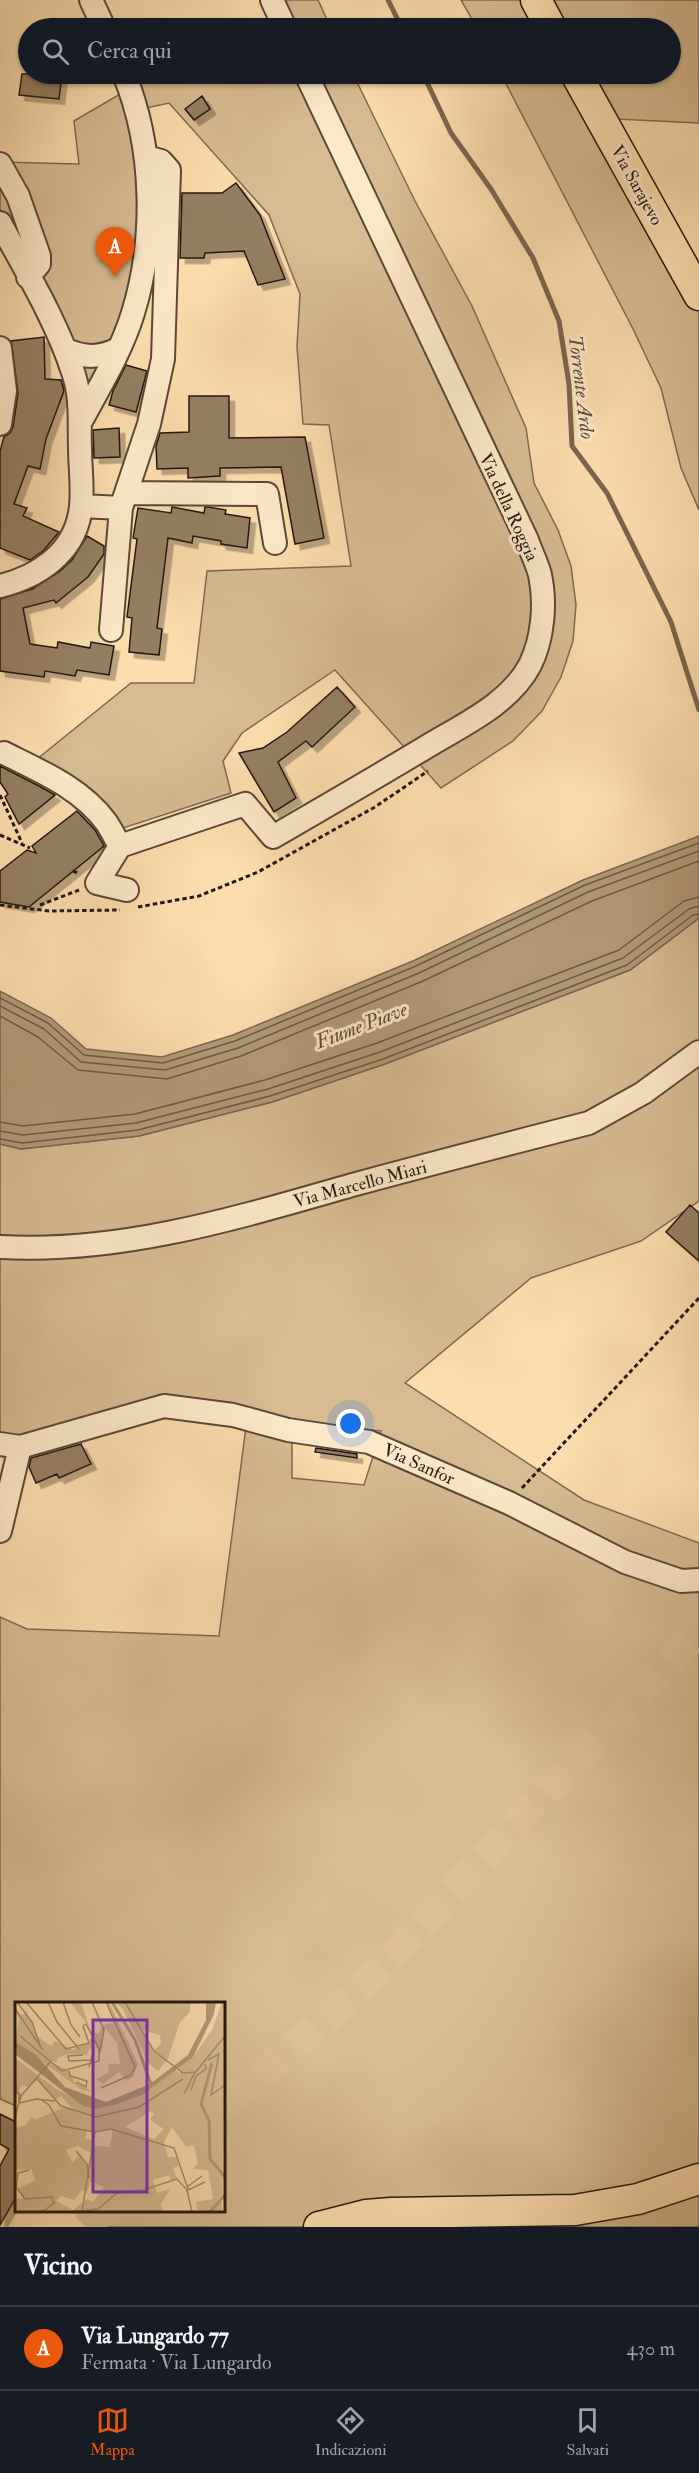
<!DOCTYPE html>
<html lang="it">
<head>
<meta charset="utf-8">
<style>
  body { margin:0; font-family:"IM FELL Double Pica",serif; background:#242831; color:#f1f3f6 }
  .you { position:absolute; left:351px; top:1424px; width:21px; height:21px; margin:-15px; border:4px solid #fff; border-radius:50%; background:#1a73e8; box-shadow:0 0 0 9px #1a73e833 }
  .badge { display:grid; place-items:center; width:39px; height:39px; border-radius:50%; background:#ea580c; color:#fff; font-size:20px; font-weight:700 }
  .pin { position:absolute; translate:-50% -50px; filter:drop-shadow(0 2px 3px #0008) }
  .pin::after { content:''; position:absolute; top:32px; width:21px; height:18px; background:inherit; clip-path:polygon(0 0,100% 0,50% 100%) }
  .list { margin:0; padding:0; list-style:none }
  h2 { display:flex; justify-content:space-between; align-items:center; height:78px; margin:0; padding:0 24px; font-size:26px }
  h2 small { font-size:20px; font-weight:400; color:#9ea1a6 }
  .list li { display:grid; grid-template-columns:39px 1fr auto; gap:18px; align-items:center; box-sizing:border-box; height:84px; padding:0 24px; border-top:2px solid #363941 }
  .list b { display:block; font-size:22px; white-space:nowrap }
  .list p { margin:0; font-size:20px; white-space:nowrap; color:#9ea1a6 }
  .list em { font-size:20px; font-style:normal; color:#9ea1a6 }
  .icon { flex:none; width:33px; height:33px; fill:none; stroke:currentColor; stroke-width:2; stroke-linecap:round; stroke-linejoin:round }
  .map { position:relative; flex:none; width:699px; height:2227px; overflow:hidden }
  .search { position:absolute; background:#171b24; box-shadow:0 2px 4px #0004; left:18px; right:18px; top:18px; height:66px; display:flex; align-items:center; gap:15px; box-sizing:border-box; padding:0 21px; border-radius:33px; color:#9ea1a6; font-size:22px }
  .sheet { height:162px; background:#171b24 }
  nav { display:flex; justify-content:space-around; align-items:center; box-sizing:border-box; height:84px; border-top:2px solid #363941; background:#171b24; font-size:16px; color:#9ea1a6 }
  nav a { display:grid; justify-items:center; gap:3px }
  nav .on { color:#ea580c }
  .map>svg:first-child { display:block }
  .green { fill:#d7bc93; stroke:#7d6a52; stroke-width:1.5; fill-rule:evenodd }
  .water { fill:#b29a79; stroke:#79664f; stroke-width:1.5 }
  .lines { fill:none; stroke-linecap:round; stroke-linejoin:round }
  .shore { stroke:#6a5945; stroke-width:1.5 }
  .stream { stroke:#79664f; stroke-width:5 }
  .building { fill:#947e63; stroke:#231811; stroke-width:1.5; filter:url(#shadow) }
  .major-tunnel { stroke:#dbbf96; stroke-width:30; stroke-dasharray:30 15; stroke-linecap:butt }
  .minor-casing { stroke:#594938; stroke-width:26 }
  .major-casing { stroke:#231811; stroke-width:33 }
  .path { stroke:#231811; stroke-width:3; stroke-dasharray:4.5 3; stroke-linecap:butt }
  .minor { stroke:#fde9ca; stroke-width:22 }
  .major { stroke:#fcddae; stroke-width:30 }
  .labels { text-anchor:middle; stroke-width:6; stroke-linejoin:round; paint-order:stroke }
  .street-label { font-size:18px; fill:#231811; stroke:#fde9ca }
  .water-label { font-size:20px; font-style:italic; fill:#5c4c3b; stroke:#fde9ca }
  .inset-river { fill:none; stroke:#b29a79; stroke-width:3 }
  .inset-road { fill:none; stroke:#a58e6f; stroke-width:1.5 }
  .view { fill:#7b2cbf; fill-opacity:0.15; stroke:#7b2cbf; stroke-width:3 }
  .inset-edge { fill:none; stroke:#231811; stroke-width:3 }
</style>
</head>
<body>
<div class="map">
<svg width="699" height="2227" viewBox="0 0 699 2227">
  <defs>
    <filter id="shadow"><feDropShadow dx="5.5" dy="5.5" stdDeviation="0" flood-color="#0004"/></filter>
  </defs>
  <rect width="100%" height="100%" fill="#fcddae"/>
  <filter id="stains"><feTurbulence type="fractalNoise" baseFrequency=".00333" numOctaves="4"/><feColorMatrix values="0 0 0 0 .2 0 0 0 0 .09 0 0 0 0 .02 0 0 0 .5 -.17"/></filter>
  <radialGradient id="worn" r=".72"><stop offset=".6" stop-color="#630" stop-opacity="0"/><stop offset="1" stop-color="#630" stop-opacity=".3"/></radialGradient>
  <!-- green -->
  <path class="green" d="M278 0H318L331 28H280Z
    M461 0H699V123L596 118 699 308V510L681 468 661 388 633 329 501 74H670V28H477Z
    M129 74H353L415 201 472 306 526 428 534 483 558 530 571 566 576 605 573 641 561 677 542 711 513 741 441 788 335 670 242 733 223 761 231 793 120 829 36 760 131 683H194L207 571 351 566 329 425 303 424 297 347 300 294 269 215 169 103 141 109 149 200 117 346 77 421 73 360 0 217V162L79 164 74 121 134 86Z
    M699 918V1201L641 1241 531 1278 405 1383 584 1500 699 1543V2227H92L103 2211 224 2210V2004H16V2106L0 2099V1617L27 1629 219 1636 248 1411 170 1399 0 1453V1144L21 1149 139 1136 272 1102 385 1064 630 970ZM292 1422 381 1431 364 1485 292 1478Z"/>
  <!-- water -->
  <path class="water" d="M699 836V918L630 970 385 1064 272 1102 139 1136 21 1149 0 1144V991L51 1018 86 1049 162 1057 233 1035 413 961 583 880Z"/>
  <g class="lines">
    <!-- shore -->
    <path class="shore" d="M0 998 48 1023 84 1055 163 1063 235 1041 416 966 585 885 699 843
      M0 1006 44 1029 81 1062 165 1070 238 1048 419 973 588 892 699 851
      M0 1016 38 1037 78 1070 167 1079 241 1056 423 981 592 901 699 861
      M0 1122 23 1126 135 1114 265 1080 377 1043 619 950 684 901 699 897
      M0 1131 23 1135 136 1123 268 1089 380 1052 623 958 689 909 699 906
      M0 1139 22 1143 138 1130 270 1096 383 1059 627 965 693 915 699 914"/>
    <!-- stream -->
    <path class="stream" d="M388 0 402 28
      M423 74 451 133 491 189 533 258 559 321 569 384 572 446 607 493 671 622 699 710"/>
  </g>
  <!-- building -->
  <path class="building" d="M22 74H62L59 99 19 95Z
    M202 96 210 109 194 120 185 109Z
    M236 183 260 215 285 279 258 285 244 251 205 253 204 258H180L182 193H222Z
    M44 337 45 379 61 380 64 391 46 439 40 469 28 466 14 504 27 508 23 516 59 532 43 551 30 560 0 548V451L4 437 10 433 13 427 18 393 11 341Z
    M126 365 147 371 136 412 109 405 113 391Z
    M189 396H229V438L305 437 324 538 295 544 281 467 220 468V476L188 478V468L157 469 156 446 160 433 189 432Z
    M119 428 120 457 94 458 93 430Z
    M172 507 204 513 205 507H208L226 510 225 514 250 518 247 548 221 544V541L193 536 192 543 168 538 157 628 162 629 159 655 129 652 132 618 127 617 137 539 133 538 138 508 171 513Z
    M87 536 104 546V554L88 577 56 603 54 600 23 608 30 644 57 648 58 642 90 648 91 642 114 646 109 675 77 670 75 676 45 671 44 677 0 671V599L32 589 59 572 72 560Z
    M337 687 355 707 312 747 306 741 278 762 296 798 274 812 239 753 263 748 287 732Z
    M0 766 39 786 55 795 19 824 5 797 8 794 0 782Z
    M77 811 95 830 104 846 29 907 0 902V871L27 850 36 853 32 846Z
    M690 1205 699 1213V1261L666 1232Z
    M81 1444 91 1464 59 1478 57 1474 36 1483 29 1467 31 1458Z
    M316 1448 357 1454V1458L315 1452Z
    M0 2114 16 2122V2197L0 2225V2166L9 2149 0 2144Z"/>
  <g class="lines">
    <!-- major-tunnel -->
    <path class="major-tunnel" d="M224 2107 360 1989 699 1631
      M85 2227 104 2210"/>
    <defs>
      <path id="minor" d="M91 0 104 28
        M272 0 285 28
        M0 164 18 196 39 256V264L28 277
        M0 223C26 271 56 320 73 372 82 398 79 422 80 449 80 469 84 493 80 513 73 554 37 577 0 586
        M0 348 5 391 0 424
        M66 350C85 358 100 358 118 349
        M81 421C100 386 121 352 133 313 156 238 154 147 124 74
        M126 493 267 494 275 543
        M81 506 121 508 111 630
        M121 508 149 424 163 359 169 170 161 161 146 157
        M4 753C40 771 81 788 106 822 111 829 115 838 120 846
        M127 890 97 883 120 846 245 804 273 837C323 808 373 779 423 749 460 726 509 705 530 665 543 639 546 603 540 575 537 563 531 552 527 540L306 74
        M0 1247C122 1254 240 1217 356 1184 433 1163 511 1143 589 1123L643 1093 699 1052
        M0 1444 20 1447 164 1406 233 1415 288 1430 369 1442 509 1503 625 1562 681 1581 699 1580
        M0 1531 20 1447"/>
      <path id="major" d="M536 0 551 28
        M576 74 699 295
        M319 2227 366 2215 391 2213 575 2210 638 2199 699 2179"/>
    </defs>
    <!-- minor casing -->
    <use href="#minor" class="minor-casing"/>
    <!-- major casing -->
    <use href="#major" class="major-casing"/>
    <!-- path -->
    <path class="path" d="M0 795 22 843
      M0 835 30 848
      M73 871 80 874
      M0 905 49 911 120 910
      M40 905 79 890
      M138 907 199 896 258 872 375 807 428 771
      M522 1488 699 1298"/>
    <!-- minor -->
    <use href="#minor" class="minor"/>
    <!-- major -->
    <use href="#major" class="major"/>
  </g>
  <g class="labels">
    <!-- street labels -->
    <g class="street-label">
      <text transform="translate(637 185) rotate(61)" y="6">Via Sarajevo</text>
      <text transform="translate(509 507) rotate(65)" y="6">Via della Roggia</text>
      <text transform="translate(360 1184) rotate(-15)" y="6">Via Marcello Miari</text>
      <text transform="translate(419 1464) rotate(24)" y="6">Via Sanfor</text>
    </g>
    <!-- water labels -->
    <g class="water-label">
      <text transform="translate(582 387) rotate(83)" y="7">Torrente Ardo</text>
      <text transform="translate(361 1025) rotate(-21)" y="7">Fiume Piave</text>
    </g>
  </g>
  <!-- overview -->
  <g transform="translate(15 2002)">
    <rect width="210" height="210" fill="#fcddae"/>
    <path d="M55 0H66L74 25 78 31H84L88 23 101 20 91 0H94L123 62 118 75 112 79 104 70 88 82 81 77 93 71 94 62H105L102 41 90 26 84 51 72 22ZM100 0H175V10L165 20 153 56 143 69 134 62 108 7ZM125 27 145 33 146 42 138 49ZM207 0H210L207 210 182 208 181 200 198 197 193 168 178 167 183 161 179 143 171 145 157 125 149 140 153 155H162L163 164 158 166 162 177 156 179 154 173 138 178 142 191 155 187 146 202 148 210H0V197L8 196 3 187 20 178 16 167 0 168V126L11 123 17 114 19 118 48 106 58 107 46 94 40 98 23 78 14 85 7 83 0 95V56L41 87 80 107 99 103 127 93 160 68 166 72 163 65 178 55 197 28ZM136 109 139 112 135 118 149 127 139 137 110 125ZM98 127 95 145 80 144 79 138 70 137 72 130ZM63 144 78 152 77 159 71 163 65 154 57 160 51 148ZM75 179 89 185 78 200 72 197 58 208 41 199 46 194 59 198 67 188 72 191ZM0 6 7 13 11 9 23 35 36 44 40 39 58 48 75 40 79 46 74 47 72 53 54 52 42 56V60L35 59 54 69 60 81 79 90 67 88 0 40 4 17Z" fill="#d7bc93" fill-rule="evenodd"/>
    <path d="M191 0H201L199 12 178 55 127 93 99 103 80 107 68 104 0 52V40L20 52 50 85 91 100 135 82 173 53 191 18Z" fill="#b29a79"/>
    <path class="inset-river" d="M97 0 120 38 136 82M197 61 186 102 194 119 195 157 210 175M195 210 210 193"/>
    <path class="inset-road" d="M2 0 17 20 25 43M33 0 42 20 64 47M48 0 56 23 65 35M77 0 89 28 85 50M110 0 139 49 168 71 181 70M0 7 28 48M5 34 47 69 84 59V47L71 22 68 24 74 41 51 47 11 0M193 58 204 52 196 93 210 83M54 59 76 58M54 59 53 54 68 53M74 65 79 48 76 37M54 69 55 74 72 79 71 85 61 80M0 72 2 92M22 77 46 104 81 115 124 105 168 77M86 86 116 73 120 65 91 0M176 88 181 74 191 67 190 62M169 92 179 72 210 34M6 94 36 59M25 97 34 103 46 124 80 130 96 127 159 146 173 187M4 101 21 97 40 99M0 115 6 94 4 91V100M61 149 72 162 74 176M172 185 187 174M1 186 3 171 14 168M2 186 10 197 37 195 39 201 27 210M171 189 190 180M67 209 80 130M56 210 83 207 102 191 128 188 162 177 172 188 177 210"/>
    <path class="view" d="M78 18H132V190H78Z"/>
    <rect width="210" height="210" class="inset-edge"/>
  </g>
  <rect width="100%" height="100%" filter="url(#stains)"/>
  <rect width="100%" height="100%" fill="url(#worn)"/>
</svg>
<div class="you"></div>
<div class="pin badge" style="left:115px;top:277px">A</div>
<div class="search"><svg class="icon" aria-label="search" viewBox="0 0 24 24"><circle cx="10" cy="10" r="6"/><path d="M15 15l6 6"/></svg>Cerca qui</div>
</div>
<section class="sheet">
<h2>Vicino<small></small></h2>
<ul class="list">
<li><span class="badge">A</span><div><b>Via Lungardo 77</b><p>Fermata · Via Lungardo</p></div><em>430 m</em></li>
</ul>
</section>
<nav>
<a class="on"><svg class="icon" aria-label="map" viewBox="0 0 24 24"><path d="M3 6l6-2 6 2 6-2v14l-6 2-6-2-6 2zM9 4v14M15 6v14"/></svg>Mappa</a>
<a><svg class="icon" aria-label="directions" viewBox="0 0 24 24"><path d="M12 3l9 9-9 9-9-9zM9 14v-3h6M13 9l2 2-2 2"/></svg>Indicazioni</a>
<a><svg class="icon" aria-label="saved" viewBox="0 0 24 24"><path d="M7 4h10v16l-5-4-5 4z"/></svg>Salvati</a>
</nav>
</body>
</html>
